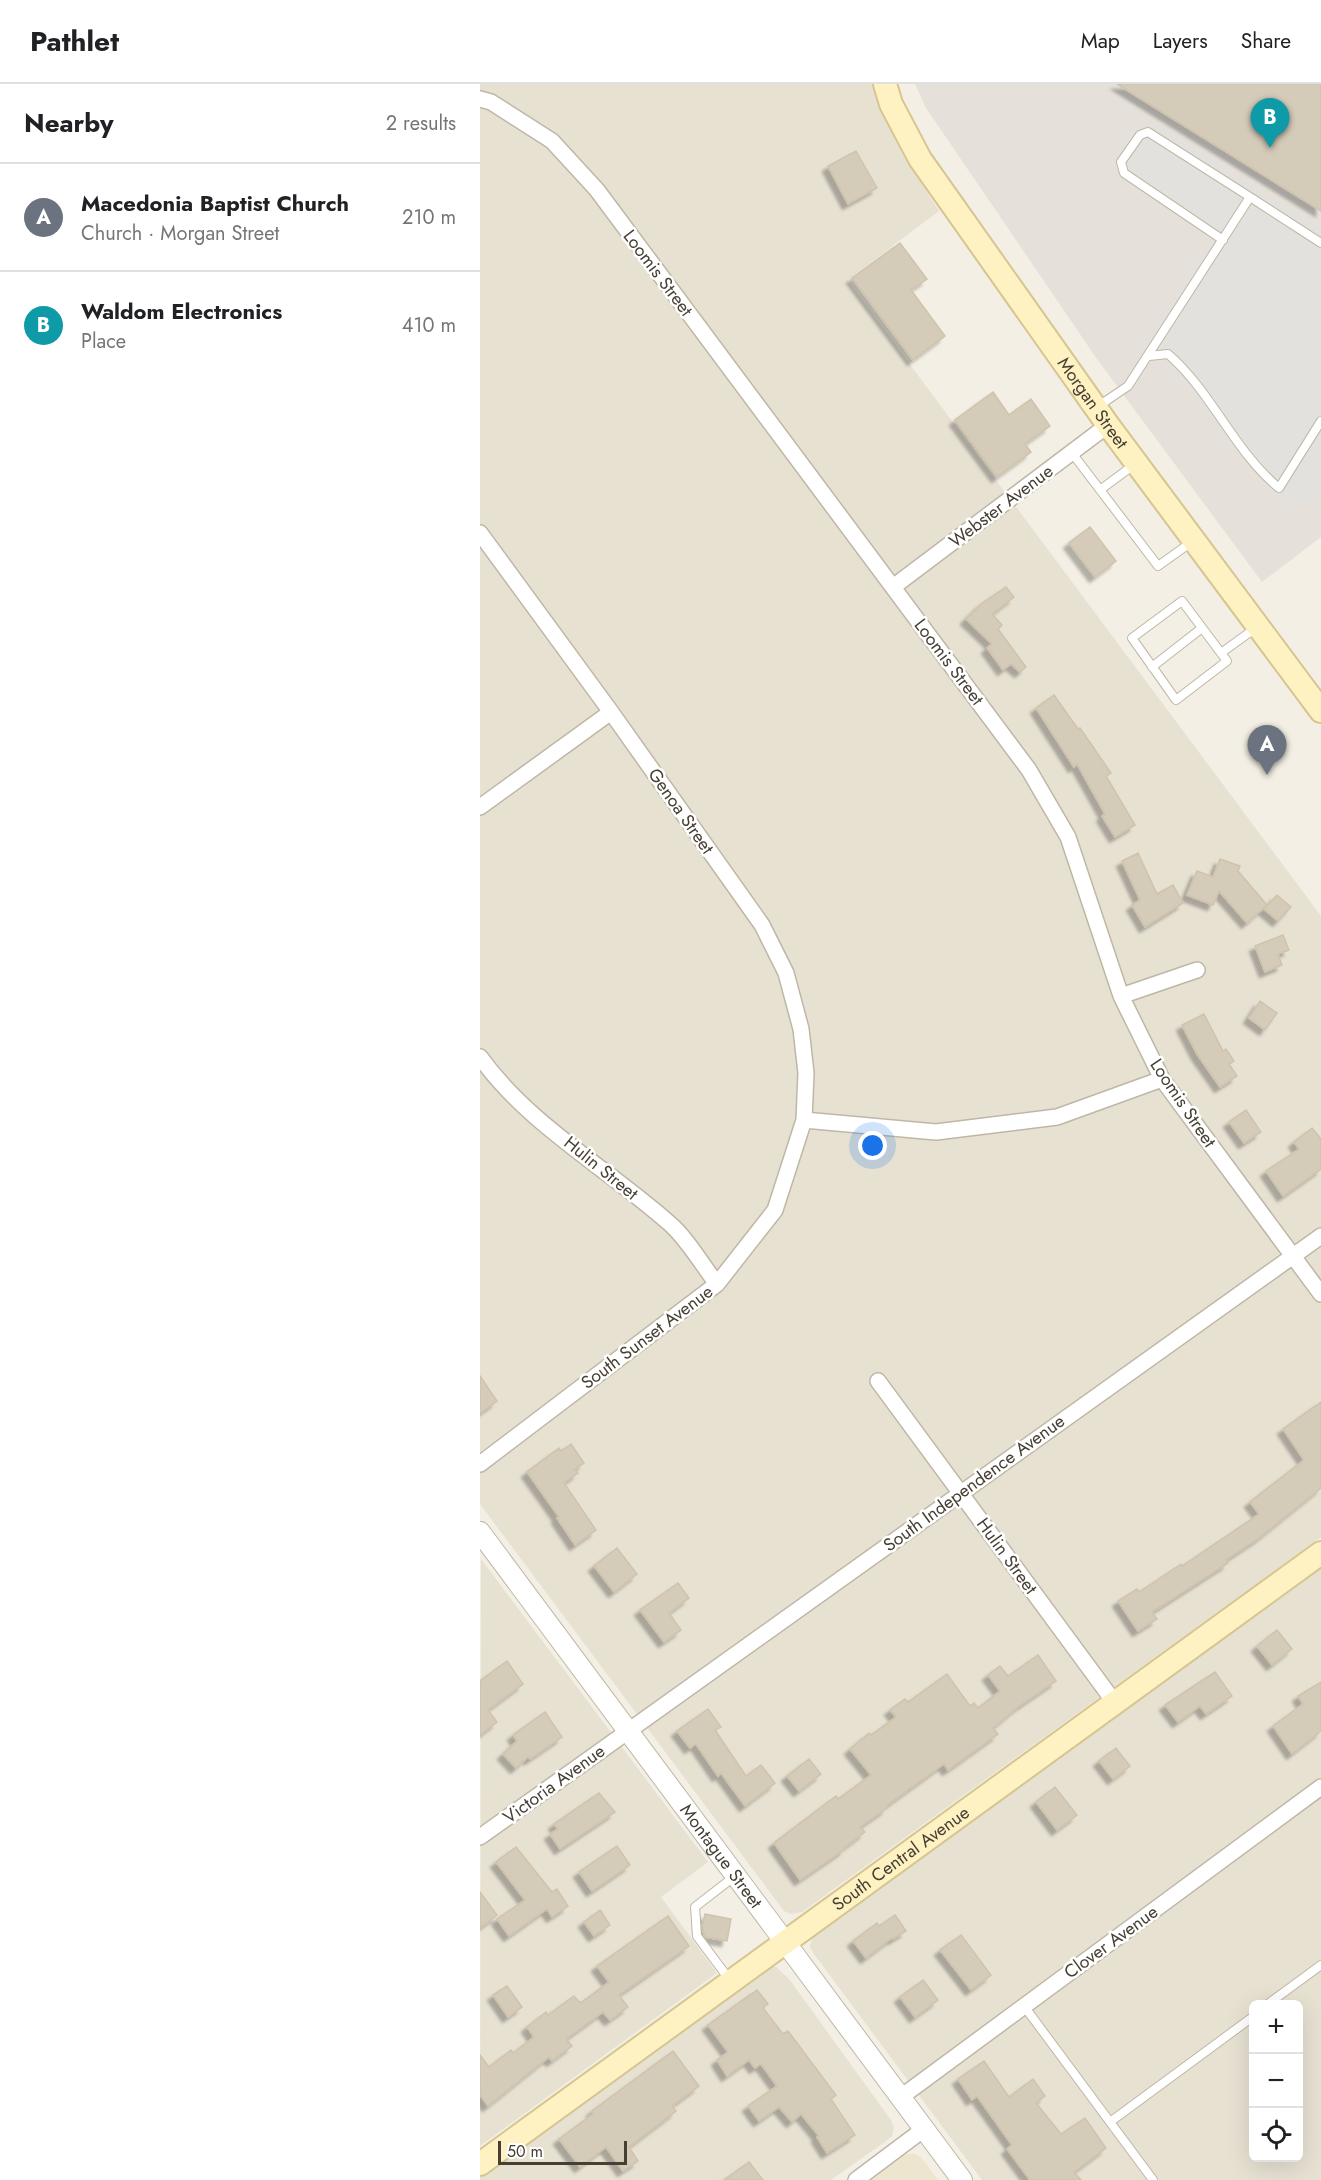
<!DOCTYPE html>
<html lang="en">
<head>
<meta charset="utf-8">
<style>
  body { margin:0; font-family:Jost,sans-serif; background:#f6f6f6; color:#202124 }
  .controls { position:absolute; right:18px; bottom:18px; display:grid; overflow:hidden; border-radius:9px; box-shadow:0 6px 24px #0002 }
  .controls button { width:54px; height:54px; display:grid; place-items:center; padding:0; border:0; border-bottom:2px solid #e0e0e0; background:#fff; color:#202124; font:30px sans-serif }
  .scale { position:absolute; left:18px; bottom:15px; width:129px; box-sizing:border-box; padding-left:6px; border:3px solid #463f34; border-top:0; font-size:16px; line-height:21px; white-space:nowrap; color:#463f34; -webkit-text-stroke:4px #fff; paint-order:stroke }
  .you { position:absolute; left:393px; top:1062px; width:21px; height:21px; margin:-15px; border:4px solid #fff; border-radius:50%; background:#1a73e8; box-shadow:0 0 0 9px #1a73e833 }
  .badge { display:grid; place-items:center; width:39px; height:39px; border-radius:50%; background:#0b8043; color:#fff; font-size:20px; font-weight:700 }
  .pin { position:absolute; translate:-50% -50px; filter:drop-shadow(0 2px 3px #0008) }
  .pin::after { content:''; position:absolute; top:32px; width:21px; height:18px; background:inherit; clip-path:polygon(0 0,100% 0,50% 100%) }
  .list { margin:0; padding:0; list-style:none }
  h2 { display:flex; justify-content:space-between; align-items:center; height:78px; margin:0; padding:0 24px; font-size:26px }
  h2 small { font-size:20px; font-weight:400; color:#757577 }
  .list li { display:grid; grid-template-columns:39px 1fr auto; gap:18px; align-items:center; box-sizing:border-box; height:108px; padding:0 24px; border-top:2px solid #e0e0e0 }
  .list b { display:block; font-size:22px; white-space:nowrap }
  .list p { margin:0; font-size:20px; white-space:nowrap; color:#757577 }
  .list em { font-size:20px; font-style:normal; color:#757577 }
  .icon { flex:none; width:33px; height:33px; fill:none; stroke:currentColor; stroke-width:2; stroke-linecap:round; stroke-linejoin:round }
  .map { position:relative; flex:none; width:841px; height:2096px; overflow:hidden }
  header { display:flex; align-items:center; gap:36px; box-sizing:border-box; height:84px; padding:0 30px; background:#fff; border-bottom:2px solid #e0e0e0 }
  header strong { font-size:28px }
  nav { display:flex; gap:33px; margin-inline-start:auto; font-size:21px }
  main { display:flex }
  aside { flex:1; background:#fff }
  .map>svg:first-child { display:block }
  .residential { fill:#e7e1d2; fill-rule:evenodd }
  .industrial { fill:#e5e0d9 }
  .education { fill:#ede5cd }
  .parking { fill:#e3e1dd }
  .building { fill:#d5cbb9; stroke:#d0c3ac; stroke-width:1.5; filter:url(#shadow) }
  .lines { fill:none; stroke-linecap:round; stroke-linejoin:round }
  .service-casing { stroke:#bfb7a6; stroke-width:10 }
  .minor-casing { stroke:#bfb7a6; stroke-width:18 }
  .tertiary-casing { stroke:#bfb7a6; stroke-width:22 }
  .secondary-casing { stroke:#d6c591; stroke-width:26 }
  .service { stroke:#fff; stroke-width:8 }
  .minor { stroke:#fff; stroke-width:15 }
  .tertiary { stroke:#fff; stroke-width:20 }
  .secondary { stroke:#fff2c2; stroke-width:22 }
  .labels { text-anchor:middle; stroke-width:5; stroke-linejoin:round; paint-order:stroke }
  .street-label { font-size:18px; fill:#463f34; stroke:#fff }
</style>
</head>
<body>
<header>
<strong>Pathlet</strong>
<nav><a>Map</a><a>Layers</a><a>Share</a></nav>
</header>
<main>
<aside>
<h2>Nearby<small>2 results</small></h2>
<ul class="list">
<li><span class="badge" style="background:#6b7280">A</span><div><b>Macedonia Baptist Church</b><p>Church · Morgan Street</p></div><em>210 m</em></li>
<li><span class="badge" style="background:#0f9aa8">B</span><div><b>Waldom Electronics</b><p>Place</p></div><em>410 m</em></li>
</ul>
</aside>
<div class="map">
<svg width="841" height="2096" viewBox="0 0 841 2096">
  <defs>
    <filter id="shadow"><feDropShadow dx="-5.5" dy="5.5" stdDeviation="1.5" flood-color="#0004"/></filter>
  </defs>
  <rect width="100%" height="100%" fill="#f3efe4"/>
  <!-- residential -->
  <path class="residential" d="M0 0H392L400 24 423 71 459 127 367 196 841 832V1453L322 1828 311 1830 304 1827 0 1420Z
    M1 1475 228 1778 181 1813 237 1889 0 2062Z
    M841 1484V2096H502L334 1870 330 1863 332 1855 338 1849ZM774 1920H818V2074H774Z
    M288 1883H296L309 1895 411 2036 414 2044 412 2052 406 2057 351 2096H0V2093Z"/>
  <!-- industrial -->
  <path class="industrial" d="M435 0H841V453L782 498 617 275 446 24Z"/>
  <!-- education -->
  <path class="education" d="M433 2069 441 2073 458 2096H389L424 2071Z"/>
  <!-- parking -->
  <path class="parking" d="M673 40 841 146V415L825 418 807 416 790 407 670 255 731 155 644 94 639 85 643 62 658 44Z"/>
  <!-- building -->
  <path class="building" d="M637 0H841V127Z
    M376 67 397 104 368 120 348 82Z
    M420 159 447 195 431 206 465 252 433 276 372 194Z
    M513 308 529 331 551 315 570 342 545 360 551 368 517 393 475 336Z
    M610 443 636 477 615 493 589 459Z
    M526 503 534 513 512 530 522 541 518 545 546 583 540 588 531 580 523 586 507 564 512 560 486 535 501 520Z
    M574 611 598 645 600 644 631 689 626 692 655 741 635 753 622 732 625 730 597 680 594 683 556 624Z
    M658 769 677 810 693 801 703 819 665 843 652 821 660 816 642 777Z
    M740 775 760 782 758 787 787 821 767 839 739 807 733 821 707 811 717 787 733 793Z
    M797 811 811 823 798 837 784 825Z
    M803 851 809 866 798 870 802 881 785 888 775 862Z
    M780 917 797 929 785 946 769 934Z
    M724 930 743 967 746 965 754 977 749 980 757 992 740 1003 717 970 702 941Z
    M766 1026 781 1048 764 1059 749 1038Z
    M832 1044 841 1055V1085L803 1112 786 1087 819 1065 814 1058Z
    M0 1292 17 1317 0 1329Z
    M841 1318V1404L779 1454 746 1476 748 1479 672 1528 677 1535 658 1547 638 1517 657 1505 659 1508 701 1480 702 1482 779 1430 770 1418 824 1376 803 1345Z
    M91 1360 104 1379 95 1385 98 1389 84 1399 116 1446 95 1461 77 1434 79 1433 47 1388 79 1364 81 1367Z
    M137 1464 157 1490 134 1508 114 1482Z
    M198 1499 209 1514 189 1529 201 1546 184 1558 160 1526Z
    M797 1546 812 1565 792 1581 777 1562Z
    M558 1571 576 1597 538 1623 513 1644 518 1650 468 1686 464 1680 406 1722 407 1724 380 1743 385 1748 364 1764 365 1765 320 1796 294 1759 356 1712 358 1715 391 1691 370 1665 389 1649 391 1651 416 1633 410 1626 425 1615 428 1618 467 1590 490 1622 494 1619 498 1624 520 1607 508 1591 520 1582 528 1592Z
    M27 1577 43 1600 8 1626 17 1638 0 1651V1597Z
    M735 1588 752 1612 726 1630 720 1622 698 1638 685 1621Z
    M841 1598V1647L812 1670 793 1642 823 1620 818 1612Z
    M228 1625 241 1643 235 1646 266 1692 281 1681 295 1699 265 1722 241 1689 238 1692 216 1660 210 1664 197 1647Z
    M65 1628 82 1653 50 1675 48 1673 36 1684 23 1670 37 1657 33 1651Z
    M636 1664 650 1682 633 1695 619 1677Z
    M329 1675 341 1690 319 1707 307 1692Z
    M575 1703 597 1731 577 1746 556 1718Z
    M119 1709 135 1728 80 1765 70 1750 78 1745 74 1740Z
    M137 1762 150 1781 112 1807 99 1788Z
    M36 1763 72 1808 77 1805 88 1822 72 1833 67 1825 29 1852 17 1835 45 1816 16 1778Z
    M0 1808 17 1831 0 1844Z
    M120 1826 130 1841 114 1852 104 1838Z
    M225 1830 251 1835 247 1857 225 1853 222 1843Z
    M415 1831 426 1847 413 1855 412 1854 386 1874 373 1857 397 1839 399 1842Z
    M188 1832 209 1862 139 1911 148 1923 130 1936 123 1928 86 1955 92 1962 72 1977 69 1973 8 2022 0 2011V1971L9 1983 31 1966 33 1969 54 1953 47 1943 66 1928 68 1931 94 1912 99 1918H102L129 1898 117 1882Z
    M481 1851 511 1891 491 1906 460 1866Z
    M443 1896 458 1916 435 1933 420 1913Z
    M27 1902 42 1923 28 1933 13 1911Z
    M277 1906 288 1920 283 1924 303 1950 308 1947 356 2011 351 2015 375 2051 347 2069 337 2053 339 2052 321 2030 312 2038 299 2023 279 2037 268 2022 297 2002 281 1980 275 1984 269 1976 247 1992 237 1976 248 1968 228 1941Z
    M193 1967 219 2002 192 2022 196 2027 149 2063 158 2077 143 2087 126 2063 100 2083 79 2055 113 2030 112 2027Z
    M504 1977 529 2013 553 1995 565 2012 556 2019 581 2050 605 2034 626 2064 594 2088 601 2096H550L527 2065 532 2061 497 2012 492 2016 478 1995Z
    M269 2078 283 2096H244Z"/>
  <g class="lines">
    <defs>
      <path id="service" d="M770 113 841 159
        M669 272 688 270C732 308 754 367 799 404L841 337
        M617 323 648 302 770 113 668 48 660 51 641 78 644 89 743 156
        M592 369 678 482 713 457
        M620 406 655 380
        M741 569 747 577 696 616 652 554 702 517 741 569 777 543
        M672 583 722 544
        M249 1895 217 1852 215 1823 255 1792
        M788 1920 841 1881
        M544 1922 673 2096
        M630 2038 774 1932"/>
      <path id="minor" d="M0 15 11 18 72 57 117 106 549 686 588 753 641 912 682 995 841 1210
        M0 449 131 628 282 841 306 889 321 945 326 989 324 1036 295 1126 237 1200 0 1380
        M413 503 628 341
        M0 723 131 628
        M641 912 717 886
        M0 973C49 1041 127 1084 189 1139 206 1153 223 1182 237 1200
        M324 1036 456 1048 577 1033 682 995
        M398 1297 635 1619
        M0 1753 841 1152
        M421 2013 841 1703
        M376 2096 444 2045"/>
      <g id="tertiary">
        <path id="s1" d="M0 1448 482 2096"/>
      </g>
      <g id="secondary">
        <path id="s2" d="M405 0 411 20 440 75 628 341 841 627"/>
        <path id="s3" d="M0 2080 841 1469"/>
      </g>
    </defs>
    <!-- service casing -->
    <use href="#service" class="service-casing"/>
    <!-- minor casing -->
    <use href="#minor" class="minor-casing"/>
    <!-- tertiary casing -->
    <use href="#tertiary" class="tertiary-casing"/>
    <!-- secondary casing -->
    <use href="#secondary" class="secondary-casing"/>
    <!-- service -->
    <use href="#service" class="service"/>
    <!-- minor -->
    <use href="#minor" class="minor"/>
    <!-- tertiary -->
    <use href="#tertiary" class="tertiary"/>
    <!-- secondary -->
    <use href="#secondary" class="secondary"/>
  </g>
  <g class="labels">
    <!-- street labels -->
    <g class="street-label">
      <text transform="translate(178 189) rotate(53)" y="6">Loomis Street</text>
      <text dy="6" stroke="none"><textPath href="#s2" startOffset="382">Morgan Street</textPath></text>
      <text transform="translate(521 422) rotate(-37)" y="6">Webster Avenue</text>
      <text transform="translate(469 578) rotate(53)" y="6">Loomis Street</text>
      <text transform="translate(201 727) rotate(55)" y="6">Genoa Street</text>
      <text transform="translate(703 1019) rotate(56)" y="6">Loomis Street</text>
      <text transform="translate(121 1084) rotate(39)" y="6">Hulin Street</text>
      <text transform="translate(167 1253) rotate(-37)" y="6">South Sunset Avenue</text>
      <text transform="translate(494 1399) rotate(-36)" y="6">South Independence Avenue</text>
      <text transform="translate(527 1472) rotate(54)" y="6">Hulin Street</text>
      <text transform="translate(74 1700) rotate(-36)" y="6">Victoria Avenue</text>
      <text dy="6" stroke="none"><textPath href="#s1" startOffset="404">Montague Street</textPath></text>
      <text dy="6" stroke="none"><textPath href="#s3" startOffset="520">South Central Avenue</textPath></text>
      <text transform="translate(631 1858) rotate(-36)" y="6">Clover Avenue</text>
    </g>
  </g>
</svg>
<div class="controls">
<button>+</button>
<button>−</button>
<button><svg class="icon" aria-label="locate" viewBox="0 0 24 24"><circle cx="12" cy="12" r="6"/><path d="M12 2v4M12 18v4M2 12h4M18 12h4"/></svg></button>
</div>
<div class="scale">50 m</div>
<div class="you"></div>
<div class="pin badge" style="left:787px;top:691px;background:#6b7280">A</div>
<div class="pin badge" style="left:790px;top:64px;background:#0f9aa8">B</div>
</div>
</main>
</body>
</html>
